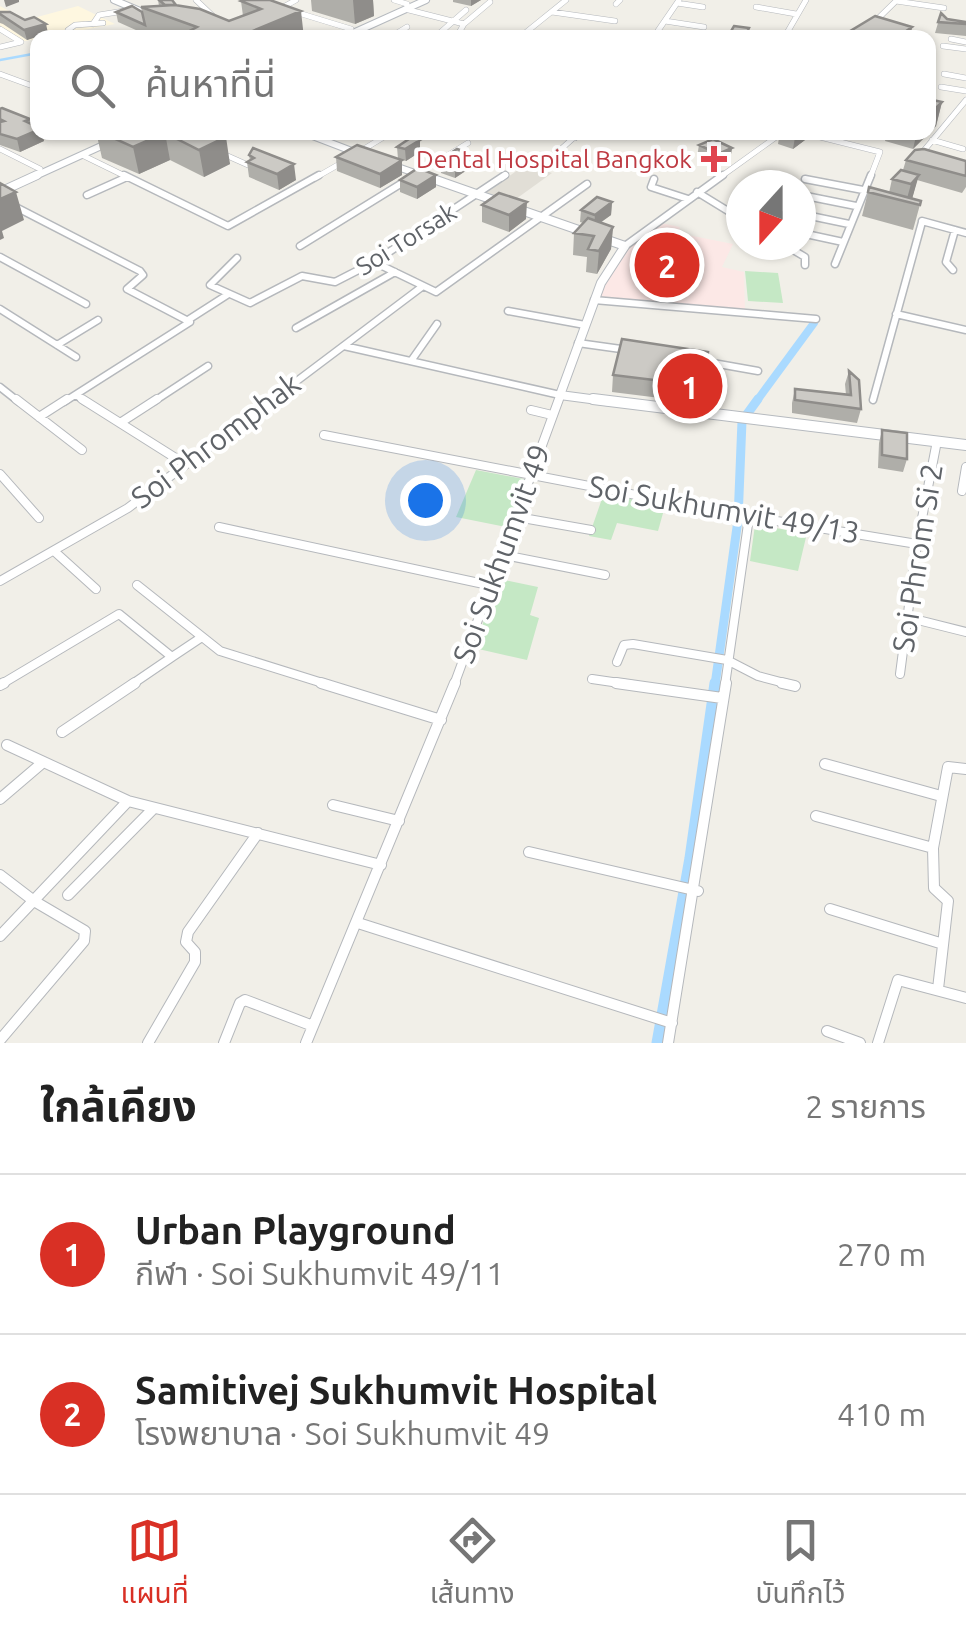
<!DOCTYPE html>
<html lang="th">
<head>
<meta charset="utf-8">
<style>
  body { margin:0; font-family:Ubuntu,"Noto Sans Thai",sans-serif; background:#f2f2f2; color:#222 }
  .compass { position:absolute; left:726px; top:170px; width:90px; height:90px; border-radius:50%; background:#fff; box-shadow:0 2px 8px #0004; rotate:201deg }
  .you { position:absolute; left:425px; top:500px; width:35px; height:35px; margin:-25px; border:8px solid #fff; border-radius:50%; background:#1a73e8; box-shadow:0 0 0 15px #1a73e833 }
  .badge { display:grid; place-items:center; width:65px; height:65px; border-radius:50%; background:#d93025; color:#fff; font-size:32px; font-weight:700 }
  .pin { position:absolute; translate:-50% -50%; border:5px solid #fff; box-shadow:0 2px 10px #0006 }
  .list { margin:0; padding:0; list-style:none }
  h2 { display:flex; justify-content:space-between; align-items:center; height:130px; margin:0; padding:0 40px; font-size:42px }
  h2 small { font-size:32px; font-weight:400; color:#767676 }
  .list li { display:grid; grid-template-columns:65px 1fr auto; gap:30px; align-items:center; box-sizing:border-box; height:160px; padding:0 40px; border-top:2px solid #e0e0e0 }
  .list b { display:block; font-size:38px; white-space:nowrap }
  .list p { margin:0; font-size:32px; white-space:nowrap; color:#767676 }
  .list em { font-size:32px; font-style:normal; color:#767676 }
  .icon { flex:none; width:55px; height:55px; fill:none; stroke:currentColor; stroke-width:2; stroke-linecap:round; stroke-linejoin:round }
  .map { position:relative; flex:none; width:966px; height:1043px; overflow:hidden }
  .search { position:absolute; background:#fff; box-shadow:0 2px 8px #0004; left:30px; right:30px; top:30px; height:110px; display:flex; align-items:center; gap:25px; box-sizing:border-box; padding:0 35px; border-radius:20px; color:#767676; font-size:38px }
  .sheet { height:450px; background:#fff }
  nav { display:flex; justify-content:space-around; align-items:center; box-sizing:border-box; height:140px; border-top:2px solid #e0e0e0; background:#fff; font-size:28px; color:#767676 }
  nav a { display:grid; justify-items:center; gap:5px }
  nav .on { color:#d93025 }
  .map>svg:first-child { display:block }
  .commercial { fill:#fef7e0 }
  .education { fill:#e1ded6 }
  .medical { fill:#fce8e6 }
  .green { fill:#c5e8c5 }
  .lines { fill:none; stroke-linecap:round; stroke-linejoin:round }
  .stream { stroke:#aadaff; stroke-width:2.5 }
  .canal-far2 { stroke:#aadaff; stroke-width:8 }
  .canal-far1 { stroke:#aadaff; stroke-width:9 }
  .canal { stroke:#aadaff; stroke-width:11 }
  .street-far3-casing { stroke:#b5b8bc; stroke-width:6 }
  .street-far2-casing { stroke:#b5b8bc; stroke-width:9 }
  .street-far1-casing { stroke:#b5b8bc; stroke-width:10 }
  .street-casing { stroke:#b5b8bc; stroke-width:12 }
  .secondary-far2-casing { stroke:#b6babf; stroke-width:8 }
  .secondary-far1-casing { stroke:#b6babf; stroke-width:10 }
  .secondary-casing { stroke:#b6babf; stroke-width:12 }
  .street-far3 { stroke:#fff; stroke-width:5 }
  .street-far2 { stroke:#fff; stroke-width:6 }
  .street-far1 { stroke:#fff; stroke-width:8 }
  .street { stroke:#fff; stroke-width:10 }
  .secondary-far2 { stroke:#fff; stroke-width:6 }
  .secondary-far1 { stroke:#fff; stroke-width:8 }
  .secondary { stroke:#fff; stroke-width:10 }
  .wall { fill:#afaea9 }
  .shaded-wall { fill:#8f8d8a }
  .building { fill:#cccac5; stroke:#8f8d8a; stroke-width:2.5 }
  .health-dot { fill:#e0444e; stroke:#fff; stroke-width:4 }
  .labels { text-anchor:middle; stroke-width:8; stroke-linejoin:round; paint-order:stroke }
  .far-health-label { font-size:25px; fill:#be3a42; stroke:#fff; text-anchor:end }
  .far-street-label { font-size:25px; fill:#5f6368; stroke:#fff }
  .street-label { font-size:30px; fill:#5f6368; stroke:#fff }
</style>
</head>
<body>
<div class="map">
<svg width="966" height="1043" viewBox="0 0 966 1043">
  <rect width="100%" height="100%" fill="#f1efe8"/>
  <!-- commercial -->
  <path class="commercial" d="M0 6 26 20 78 6 115 24 20 42 0 29Z"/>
  <!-- education -->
  <path class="education" d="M526 164 552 173 509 204 483 195Z"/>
  <!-- medical -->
  <path class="medical" d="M656 222 680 227 678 233 733 244 722 267 744 272 745 312 595 299 624 246Z"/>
  <!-- green -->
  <path class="green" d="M745 271 778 273 783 303 748 301Z
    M476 470 524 479 506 527 456 517Z
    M604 493 665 506 658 531 617 523 611 540 589 536Z
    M755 525 807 533 798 571 750 561Z
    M499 579 538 587 530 615 539 618 527 660 474 648Z"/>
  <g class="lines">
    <!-- stream -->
    <path class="stream" d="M0 60 38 53"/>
    <!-- canal-far2 -->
    <path class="canal-far2" d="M756 402 814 323"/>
    <!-- canal-far1 -->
    <path class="canal-far1" d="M715 685 738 520 742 421 758 399"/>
    <!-- canal -->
    <path class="canal" d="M657 1043 690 858 715 683"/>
    <defs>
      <path id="street-far3" d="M196 0 217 20
        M394 0 407 4
        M896 1 944 8
        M677 3 703 7
        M616 4 620 0
        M756 7 796 14
        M405 9 464 24
        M278 10 296 0
        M292 11 351 29
        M552 12 615 21
        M665 21 704 27
        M93 24 99 15 124 11
        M0 29 21 42 0 47
        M68 30 75 25 103 23
        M620 34 643 38
        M389 38 407 27
        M434 38 466 10
        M456 38 464 24 490 2
        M519 38 566 0
        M653 38 679 0
        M784 38 806 0
        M858 38 897 0
        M951 39 966 42
        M943 46 966 49
        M0 74 38 88
        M944 74 966 78
        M941 87 966 91
        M556 132 575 138
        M800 132 880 152 870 178
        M932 140 963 149
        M0 149 40 169
        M359 152 392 132
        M221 153 248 165
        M921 154 966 100
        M82 155 129 178
        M550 159 580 132
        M315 178 343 162
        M411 178 468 143
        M502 178 506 175
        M719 178 783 132"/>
      <path id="street-far2" d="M124 175 228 226 319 175
        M654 179 651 187 688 199
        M805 179 863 190
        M697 192 741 219
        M87 195 127 177
        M801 195 856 206
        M0 199 140 271 143 275 127 289 190 322 64 402
        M801 214 849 224
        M922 221 966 233
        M806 234 843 242
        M785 245 805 257V265
        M300 246 415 175
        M625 246 723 175
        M0 257 86 304
        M237 258 210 285 250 303 302 276 335 282 374 262 505 175
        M374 262 436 292 587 184
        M835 264 871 175
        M953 270 946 262 955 230
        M594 300 816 319
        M0 309 76 357
        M508 311 585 325
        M896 314 966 330
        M188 320 227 295
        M296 328 395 272
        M578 343 628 350
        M57 345 98 320
        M344 346 560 395 558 402
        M696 360 758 371
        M411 361 437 324
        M0 387 19 402
        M76 395 86 402
        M873 400 922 222
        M153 402 208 366
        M269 402 423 286"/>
      <path id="street-far1" d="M16 399 82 450
        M82 399 185 464
        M531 410 552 415
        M39 417 67 399
        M120 423 157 399
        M324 435 740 515 917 544
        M0 474 39 518
        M962 491 966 467
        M517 517 591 530
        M219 527 493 586
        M54 551 96 589
        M504 555 605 575
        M0 581 128 508 273 399
        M137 585 220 651 329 685
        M906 617 966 632
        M617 662 624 645 633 644 727 660 758 676 792 685
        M900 674 917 544 937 441
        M592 679 633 685
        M0 685 119 614 172 657 202 637
        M131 685 172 657
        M454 685 559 399
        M725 685 749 517"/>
      <path id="street" d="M321 683 441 720
        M616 683 722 698
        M782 683 795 686
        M0 685 4 683
        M62 732 135 683
        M7 745 128 801 381 865
        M825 764 941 796
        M0 799 41 764
        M333 805 399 821
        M816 816 933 848
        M529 852 698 891
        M0 875 34 901 85 931 84 941 0 1040
        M68 895 154 808
        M830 909 943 944
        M358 923 672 1023
        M0 936 128 801
        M938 989 948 901 934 888 933 848 948 767 966 769
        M827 1031 860 1043
        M148 1043 195 962V952L186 942 188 932 258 833
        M224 1043 240 1003 245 1000 313 1026
        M306 1043 455 683
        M668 1043 726 683
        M878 1043 898 980 966 998"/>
      <path id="secondary-far2" d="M114 0 140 11
        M342 38 426 0
        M302 132 357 153
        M392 165 429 178
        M31 178 132 132"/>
      <path id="secondary-far1" d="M422 175 499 202
        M0 192 37 175
        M515 208 625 246 601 283 560 395 613 402"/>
      <path id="secondary" d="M593 399 966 445"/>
    </defs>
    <!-- street-far3 casing -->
    <use href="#street-far3" class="street-far3-casing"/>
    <!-- street-far2 casing -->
    <use href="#street-far2" class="street-far2-casing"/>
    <!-- street-far1 casing -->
    <use href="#street-far1" class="street-far1-casing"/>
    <!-- street casing -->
    <use href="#street" class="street-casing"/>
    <!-- secondary-far2 casing -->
    <use href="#secondary-far2" class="secondary-far2-casing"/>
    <!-- secondary-far1 casing -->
    <use href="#secondary-far1" class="secondary-far1-casing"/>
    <!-- secondary casing -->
    <use href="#secondary" class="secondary-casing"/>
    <!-- street-far3 -->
    <use href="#street-far3" class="street-far3"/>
    <!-- street-far2 -->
    <use href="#street-far2" class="street-far2"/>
    <!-- street-far1 -->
    <use href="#street-far1" class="street-far1"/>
    <!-- street -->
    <use href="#street" class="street"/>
    <!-- secondary-far2 -->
    <use href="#secondary-far2" class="secondary-far2"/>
    <!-- secondary-far1 -->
    <use href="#secondary-far1" class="secondary-far1"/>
    <!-- secondary -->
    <use href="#secondary" class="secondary"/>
  </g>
  <!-- wall -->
  <path class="wall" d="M158 0H172L176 5 229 21 243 16 241 1 270 0 304 38H147V35L118 22 116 12H142L141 7 159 6Z
    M311 0H373L374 16 355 24 312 11Z
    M453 0H481L471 6 453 2Z
    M0 12 48 33 27 40 3 24 0 23Z
    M941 13 947 19 966 22V36L935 33Z
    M912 27 910 38H850L852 30Z
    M942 102 936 126 913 149 885 141 887 132H928Z
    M0 109 30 119 31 124 44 141 20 152 0 145Z
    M84 132H217L230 164 204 177 170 160 139 174 102 158 97 136 95 137Z
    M780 132H807L805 140 793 149 778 144Z
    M420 140V152L406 161 398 159 397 147Z
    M699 145 732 148 730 160 716 167 697 157Z
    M472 154 473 166 455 178 441 173 440 160Z
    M249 155 296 180 279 190 249 177 247 162 250 161Z
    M336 157 402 175 380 188 337 171Z
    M906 160 966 161V187L962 193 917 180 912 199 921 201 913 230 862 216 868 192 889 193 892 179 903 170Z
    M400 180 436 187 417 199 400 192Z
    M612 202 611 215 600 223 613 227 611 249 597 274 586 272 587 257 573 255 574 233 583 223 580 222 581 210Z
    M482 205 526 219 509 232 482 222Z
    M708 352 700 403 612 392 613 375Z
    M849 371 861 409 857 423 792 413V403L795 389 846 395 845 384Z
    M882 430 907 459 903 472 878 468 879 443Z"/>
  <!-- shaded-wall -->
  <path class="shaded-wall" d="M4 0H19V2L6 7Z
    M353 0H373L374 16 355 24Z
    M471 0H481L471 6Z
    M301 11 304 38H256L255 30Z
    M46 24 48 33 27 40 24 30Z
    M912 27 910 38H896Z
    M942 102 936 126 913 149 917 132H928V116Z
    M38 130V132H42L44 141 20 152 17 139Z
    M801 132H807L805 140 793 149 795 137Z
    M165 133 170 160 139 174 133 147Z
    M226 137 230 164 204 177 199 150Z
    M420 140V152L406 161 405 149Z
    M732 148 730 160 716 167 718 154Z
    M472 154 473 166 455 178V166Z
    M402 160V175L380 188V174Z
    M294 164 296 180 279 190 277 174Z
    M436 175V187L417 199V187Z
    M919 175 912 199 906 202 911 184Z
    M16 192 24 220 2 231 4 238 0 240V199Z
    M527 202 526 219 509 232V215Z
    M612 202 611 215 594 227 595 215Z
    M613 227 611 249 597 274 599 251Z"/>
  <!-- building -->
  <path class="building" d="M159 0H172L176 5H165Z
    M244 0H270L301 11 255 30 271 38H240L227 34 220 38H192L182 35 197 27 141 7 175 5 200 9 229 21 261 9 241 1Z
    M132 6 142 12 145 25 116 12Z
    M0 12H10L25 20 34 17 46 24 24 30 0 14Z
    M941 13 947 19 966 22V24L938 22Z
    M875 16 912 27 896 38H876L852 30Z
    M734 26 749 28 744 38H727Z
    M928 99 942 102 928 116Z
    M2 108 30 119 25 121 38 127V130L17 139 0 134V122L4 121 0 119V109Z
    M100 132H217L226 137 199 150 165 133 133 147Z
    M782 132H801L795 137Z
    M412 137 420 140 405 149 397 147Z
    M713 139 732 148 718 154 699 145Z
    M357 145 402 160 380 174 336 157Z
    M253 148 294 164 277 174 247 162 254 158 249 155Z
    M457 149 472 154 455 166 440 160Z
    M924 149 966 161V176L906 160 915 150Z
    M418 168 436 175 417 187 400 180Z
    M901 170 919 175 911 184 892 179Z
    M0 183 16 192 0 199Z
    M869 187 921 201 920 205 868 192Z
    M499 193 527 202 509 215 482 205Z
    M597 197 612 202 595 215 581 210Z
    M588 218 613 227 599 251 588 249 594 236 574 233Z
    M622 339 708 352 703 386 613 375Z
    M849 371 859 380 861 409 795 400V389L851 395Z
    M882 430 907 433V459L882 455Z"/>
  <!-- markers -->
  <path class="health-dot" d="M709 144h10v10h10v10h-10v10h-10v-10h-10v-10h10z"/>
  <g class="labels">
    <!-- far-health labels -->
    <g class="far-health-label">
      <text x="692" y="168">Dental Hospital Bangkok</text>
    </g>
    <!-- far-street labels -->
    <g class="far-street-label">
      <text transform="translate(406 239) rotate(-32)" y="9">Soi Torsak</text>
    </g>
    <!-- street labels -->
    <g class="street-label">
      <text transform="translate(216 441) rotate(-37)" y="10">Soi Phromphak</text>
      <text transform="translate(724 510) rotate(10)" y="10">Soi Sukhumvit 49/13</text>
      <text transform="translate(502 554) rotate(-70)" y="10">Soi Sukhumvit 49</text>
      <text transform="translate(918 558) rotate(-81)" y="10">Soi Phrom Si 2</text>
    </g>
  </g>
</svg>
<svg class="compass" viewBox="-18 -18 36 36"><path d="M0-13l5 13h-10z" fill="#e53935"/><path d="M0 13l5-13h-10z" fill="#767676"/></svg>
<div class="you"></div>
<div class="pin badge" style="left:690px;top:386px">1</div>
<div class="pin badge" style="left:667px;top:265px">2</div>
<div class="search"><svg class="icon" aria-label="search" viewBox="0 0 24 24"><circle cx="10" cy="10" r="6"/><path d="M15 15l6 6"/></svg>ค้นหาที่นี่</div>
</div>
<section class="sheet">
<h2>ใกล้เคียง<small>2 รายการ</small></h2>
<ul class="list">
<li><span class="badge">1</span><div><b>Urban Playground</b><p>กีฬา · Soi Sukhumvit 49/11</p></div><em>270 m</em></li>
<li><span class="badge">2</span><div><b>Samitivej Sukhumvit Hospital</b><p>โรงพยาบาล · Soi Sukhumvit 49</p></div><em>410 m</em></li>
</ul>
</section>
<nav>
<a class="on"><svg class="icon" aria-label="map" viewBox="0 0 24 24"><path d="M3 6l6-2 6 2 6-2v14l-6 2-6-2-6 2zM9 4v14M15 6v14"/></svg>แผนที่</a>
<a><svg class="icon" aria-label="directions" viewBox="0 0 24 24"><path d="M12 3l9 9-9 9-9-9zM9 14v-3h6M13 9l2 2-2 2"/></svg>เส้นทาง</a>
<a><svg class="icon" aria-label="saved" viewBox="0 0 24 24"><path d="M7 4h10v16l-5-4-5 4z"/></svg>บันทึกไว้</a>
</nav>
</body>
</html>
